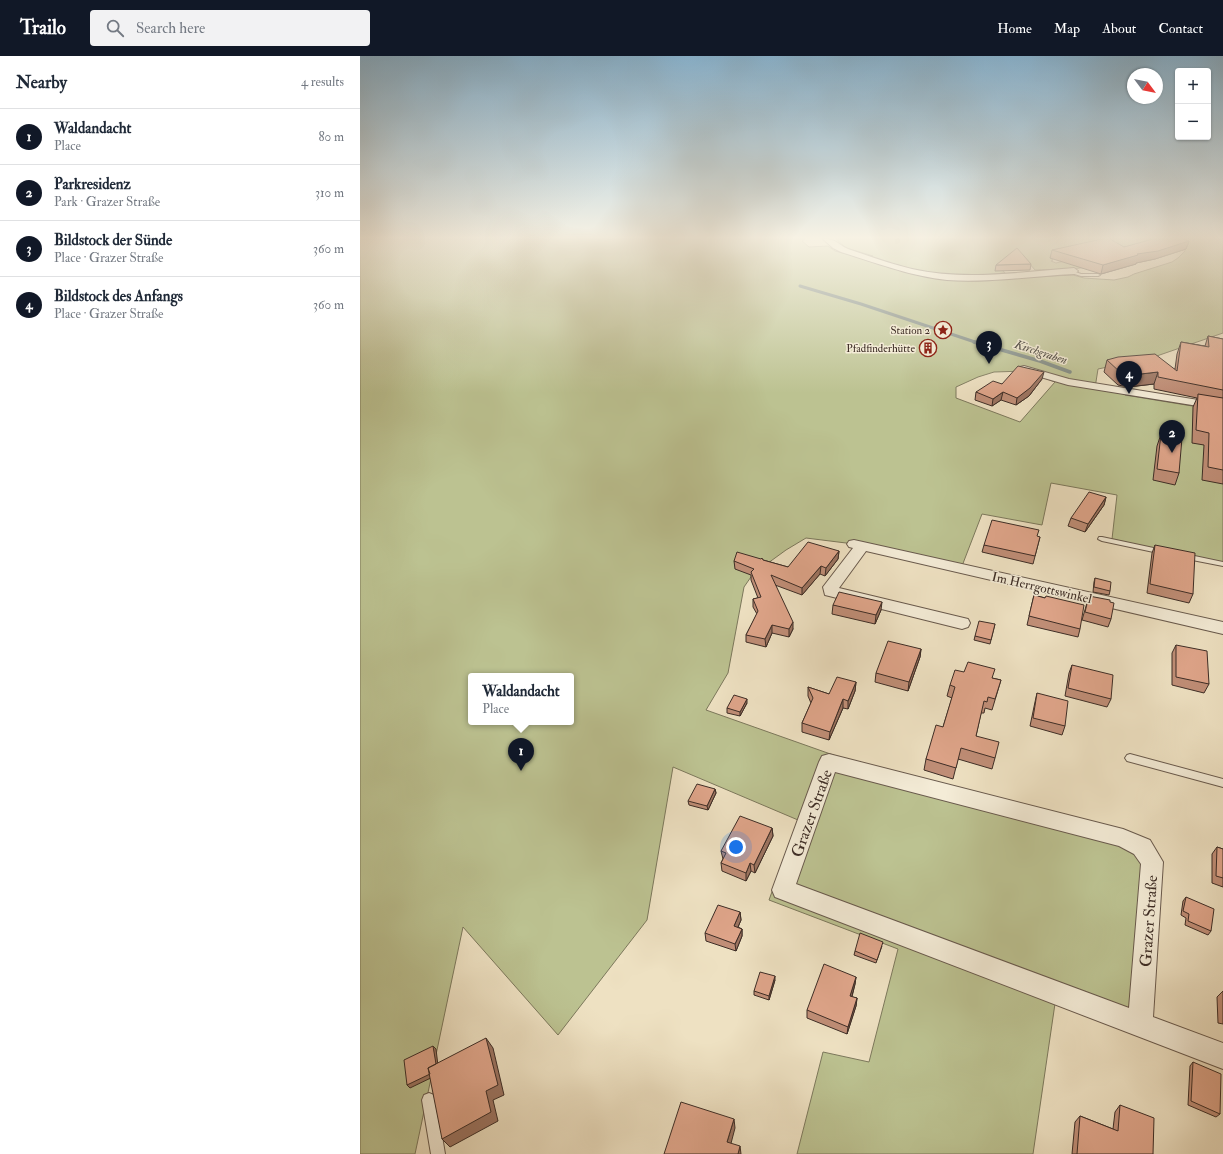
<!DOCTYPE html>
<html lang="en">
<head>
<meta charset="utf-8">
<style>
  body { margin:0; font-family:"IM FELL Double Pica",serif; background:#f2f2f3; color:#1f2937 }
  .controls { position:absolute; right:12px; top:12px; display:grid; overflow:hidden; border-radius:4px; box-shadow:0 1px 3px #0004 }
  .controls button { width:36px; height:36px; display:grid; place-items:center; padding:0; border:0; border-bottom:1px solid #e0e1e3; background:#fff; color:#1f2937; font:20px sans-serif }
  .compass { position:absolute; left:767px; top:12px; width:36px; height:36px; border-radius:50%; background:#fff; box-shadow:0 1px 3px #0004; rotate:122deg }
  .you { position:absolute; left:376px; top:791px; width:14px; height:14px; margin:-10px; border:3px solid #fff; border-radius:50%; background:#1a73e8; box-shadow:0 0 0 6px #1a73e833 }
  .badge { display:grid; place-items:center; width:26px; height:26px; border-radius:50%; background:#111827; color:#fff; font-size:13px; font-weight:700 }
  .pin { position:absolute; translate:-50% -33px; filter:drop-shadow(0 1px 2px #0008) }
  .pin::after { content:''; position:absolute; top:21px; width:14px; height:12px; background:inherit; clip-path:polygon(0 0,100% 0,50% 100%) }
  .popup { position:absolute; left:108px; top:617px; width:106px; height:52px; box-sizing:border-box; display:grid; place-content:center; border-radius:4px; background:#fff; filter:drop-shadow(0 1px 3px #0005); font-size:13px; white-space:nowrap; color:#747a83 }
  .popup b { font-size:15px; color:#1f2937 }
  .popup::after { content:''; position:absolute; left:50%; top:100%; margin-left:-8px; border:8px solid transparent; border-top-color:#fff }
  .list { margin:0; padding:0; list-style:none }
  h2 { display:flex; justify-content:space-between; align-items:center; height:52px; margin:0; padding:0 16px; font-size:17px }
  h2 small { font-size:13px; font-weight:400; color:#747a83 }
  .list li { display:grid; grid-template-columns:26px 1fr auto; gap:12px; align-items:center; box-sizing:border-box; height:56px; padding:0 16px; border-top:1px solid #e0e1e3 }
  .list b { display:block; font-size:15px; white-space:nowrap }
  .list p { margin:0; font-size:13px; white-space:nowrap; color:#747a83 }
  .list em { font-size:13px; font-style:normal; color:#747a83 }
  .icon { flex:none; width:22px; height:22px; fill:none; stroke:currentColor; stroke-width:2; stroke-linecap:round; stroke-linejoin:round }
  .map { position:relative; flex:none; width:863px; height:1098px; overflow:hidden }
  header { display:flex; align-items:center; gap:24px; box-sizing:border-box; height:56px; padding:0 20px; background:#111827; color:#fff }
  header strong { font-size:19px }
  nav { display:flex; gap:22px; margin-inline-start:auto; font-size:14px }
  .search { width:280px; height:36px; background:#f2f2f3; display:flex; align-items:center; gap:10px; box-sizing:border-box; padding:0 14px; border-radius:4px; color:#747a83; font-size:15px }
  main { display:flex }
  aside { flex:1; background:#fff }
  .map>svg:first-child { display:block }
  .green { fill:#bcc291; stroke:#7c785c; fill-rule:evenodd }
  .lines { fill:none; stroke-linecap:round; stroke-linejoin:round }
  .stream-far1 { stroke:#76837f; stroke-width:3 }
  .stream { stroke:#76837f; stroke-width:3.5 }
  .service-casing { stroke:#695a4d; stroke-width:2 }
  .minor-casing { stroke:#695a4d; stroke-width:2 }
  .service { fill:#f4ecd7; fill-rule:evenodd }
  .minor { fill:#f4ecd7; fill-rule:evenodd }
  .wall { fill:#c08e77; stroke:#3d2d26 }
  .shaded-wall { fill:#9c7461; stroke:#3d2d26 }
  .building { fill:#dfa58a; stroke:#3d2d26 }
  .labels { text-anchor:middle; stroke-width:3; stroke-linejoin:round; paint-order:stroke }
  .far-poi-label { font-size:11px; fill:#3d2d26; stroke:#f4ecd7; text-anchor:end }
  .far-water-label { font-size:12px; font-style:italic; fill:#55514b; stroke:#f4ecd7 }
  .street-label { font-size:13px; fill:#3d2d26; stroke:#f4ecd7 }
  .near-street-label { font-size:16px; fill:#3d2d26; stroke:#f4ecd7 }
</style>
</head>
<body>
<header>
<strong>Trailo</strong>
<div class="search"><svg class="icon" aria-label="search" viewBox="0 0 24 24"><circle cx="10" cy="10" r="6"/><path d="M15 15l6 6"/></svg>Search here</div>
<nav><a>Home</a><a>Map</a><a>About</a><a>Contact</a></nav>
</header>
<main>
<aside>
<h2>Nearby<small>4 results</small></h2>
<ul class="list">
<li><span class="badge">1</span><div><b>Waldandacht</b><p>Place</p></div><em>80 m</em></li>
<li><span class="badge">2</span><div><b>Parkresidenz</b><p>Park · Grazer Straße</p></div><em>310 m</em></li>
<li><span class="badge">3</span><div><b>Bildstock der Sünde</b><p>Place · Grazer Straße</p></div><em>360 m</em></li>
<li><span class="badge">4</span><div><b>Bildstock des Anfangs</b><p>Place · Grazer Straße</p></div><em>360 m</em></li>
</ul>
</aside>
<div class="map">
<svg width="863" height="1098" viewBox="0 0 863 1098">
  <rect width="100%" height="100%" fill="#eee1c2"/>
  <filter id="stains"><feTurbulence type="fractalNoise" baseFrequency=".005" numOctaves="4"/><feColorMatrix values="0 0 0 0 .2 0 0 0 0 .09 0 0 0 0 .02 0 0 0 .5 -.17"/></filter>
  <radialGradient id="worn" r=".72"><stop offset=".6" stop-color="#630" stop-opacity="0"/><stop offset="1" stop-color="#630" stop-opacity=".3"/></radialGradient>
  <!-- green -->
  <path class="green" d="M0 183H445L442 185 449 191 468 190 475 195 495 200H513L486 192 476 183H813L797 190 690 202 693 204 691 205 696 207 725 200 727 211C710 214 692 213 675 214L669 207 648 208 640 211 645 217 624 219 654 222 713 219 724 222 754 224 768 221 774 218 812 206 818 202 825 195 823 183H863V277L791 302 738 313 735 332 766 337 765 339 863 355V508L752 483 757 439 691 427 682 469 622 458 602 510 494 488 446 482 426 494 393 518 384 531 368 617 346 654 561 730 762 786 786 807 774 961 697 934 673 1098H437L463 996 509 1006 538 893 409 844 438 764 313 711 287 864 198 979 103 871 55 1098H0ZM666 315 695 326 660 366 596 342V331L618 321 634 316ZM111 620H211V666H111Z"/>
  <g class="lines">
    <!-- stream-far1 -->
    <path class="stream-far1" d="M440 230 501 248 618 287"/>
    <!-- stream -->
    <path class="stream" d="M614 286 680 305 710 316"/>
    <defs>
      <path id="service" d="M710 214 721 218H738L740 219 738 220H721L708 216V215Z
        M739 481H742L803 494 807 496 803 498 742 485 738 483Z
        M822 498H825L863 506V510L822 502 821 500Z
        M770 698 863 723V731L767 705 765 702 767 699Z
        M69 1037 74 1039 76 1044 85 1098H71L62 1044 64 1039Z"/>
      <path id="minor" d="M463 183C477 183 477 188 488 193 509 200 531 208 552 213 605 225 661 216 714 212L718 215 714 218C674 220 626 227 587 224 550 220 516 207 481 196L473 192Z
        M664 310 709 323 863 348V354L708 329 660 315 659 313 660 311Z
        M494 484 863 566V578L506 495 479 532 608 563 610 567 608 571 602 573 465 539 463 531 493 492 489 491 487 488 489 485Z
        M469 698 763 773 790 784 803 806 793 961 863 987V1013L415 841 412 834 459 706 462 700ZM475 716 759 790 774 798 781 808 769 952 436 828Z"/>
    </defs>
    <!-- service casing -->
    <use href="#service" class="service-casing"/>
    <!-- minor casing -->
    <use href="#minor" class="minor-casing"/>
    <!-- service -->
    <use href="#service" class="service"/>
    <!-- minor -->
    <use href="#minor" class="minor"/>
  </g>
  <!-- wall -->
  <path class="wall" d="M829 185 826 193 795 203 776 207V208L741 218 690 202 692 194 764 191Z
    M671 208 670 214 635 215 636 209Z
    M848 280 863 283V428L842 424 844 389 832 387 833 351 837 342 794 333V328L768 331 758 329 744 316 747 304 815 313 817 298 821 286 845 290Z
    M682 323 669 340 656 349 641 344 632 350 615 344 616 336 642 328Z
    M801 378 819 417 815 429 793 424 797 390Z
    M746 441 744 449 725 476 708 470 711 462Z
    M680 481 673 508 622 496 624 489Z
    M795 489 833 538 829 547 787 537 792 497Z
    M479 495 478 503 465 520 460 518 442 539 415 529 433 573 429 581 412 577 406 591 386 586V579L397 558 393 551V543L398 542 391 524V519L375 513 374 505 403 504 428 511Z
    M735 522 750 535 749 539 733 536 734 526Z
    M674 539 685 542 720 573 718 581 667 569Z
    M729 540 751 563 748 571 722 564Z
    M473 549 521 554 515 568 472 558Z
    M635 568 630 588 614 584 615 580Z
    M816 589 849 628 844 637 812 629V597Z
    M561 593 560 601 548 635 515 626 516 617Z
    M712 609 751 643 747 651 705 640 709 617Z
    M604 616 641 624 632 654 625 652 624 657H621L616 680 635 702 632 713 598 703 593 723 564 714 566 703 583 671 592 642 587 640 590 629Z
    M496 626 495 635 488 653 483 652 469 684 442 676V667L451 647 448 640V631L469 638Z
    M677 637 705 670 702 679 670 670 675 646Z
    M387 647 380 660 367 657V652Z
    M355 733 356 737 348 754 329 749 328 745Z
    M412 772 413 780 395 817 391 815 386 825 362 815 361 807 363 803 361 795Z
    M857 791 863 793V831L852 827V798Z
    M826 841 851 875 848 879 825 869 826 862 821 859 823 845Z
    M380 856 381 864 378 871 382 873V880L376 895 346 885 345 877Z
    M522 890 516 907 494 899 495 895Z
    M496 921 495 928 492 941 497 942 496 950 487 978 447 962V954Z
    M415 924 409 944 394 939V935Z
    M863 935V968L858 967 857 941Z
    M833 1006 860 1058 856 1061 828 1049 830 1010Z
    M760 1049 793 1098H712L715 1066 720 1060 753 1073 755 1056Z"/>
  <!-- shaded-wall -->
  <path class="shaded-wall" d="M829 185 826 193 795 203 776 207V208L741 218 743 209 777 198Z
    M684 316 682 323 669 340 656 349 657 342Z
    M798 316 794 328 768 331 772 319Z
    M643 336 641 344 632 350 633 343Z
    M746 441 744 449 725 476 728 468Z
    M479 495 478 503 465 520 466 512Z
    M461 510 460 518 442 539V532Z
    M522 546 521 554 515 568 516 559Z
    M433 566V573L429 581V573Z
    M412 569V577L406 591 405 583Z
    M561 593 560 601 548 635 549 626Z
    M496 626 495 635 488 653V645Z
    M387 643V647L380 660V656Z
    M483 643V652L469 684 470 676Z
    M355 733 356 737 348 754 347 750Z
    M412 772 413 780 395 817 394 809Z
    M390 807 391 815 386 825V817Z
    M380 856 381 864 375 878 374 870Z
    M382 873V880L376 895 375 888Z
    M415 920V924L409 944V940Z
    M496 921 495 928 490 947V940Z
    M497 942 496 950 487 978 488 971Z
    M126 982 133 992 144 1039 133 1044 138 1065 90 1091 82 1083Z
    M73 990 76 993 79 1018 50 1032 47 1029Z
    M374 1063 375 1072 369 1095 367 1086Z
    M380 1090 381 1098H378Z"/>
  <!-- building -->
  <path class="building" d="M742 183H750L764 191 793 183H822L829 185 798 195 777 198 778 199 743 209 692 194Z
    M657 192 671 208 636 209Z
    M848 280 863 283V334L798 321V316L772 319 761 317 747 304 758 301 795 298 817 315 821 286 849 291Z
    M658 310 684 316 670 332 657 342 643 336 633 343 616 336 633 325 642 328Z
    M838 338 863 342V414L848 411 849 377 836 374Z
    M801 378 822 382 819 417 797 413Z
    M729 436 746 441 728 468 711 462Z
    M632 464 679 474 677 480 680 481 675 500 624 489Z
    M448 486 479 495 466 512 461 510 442 532 411 519 433 566 429 573 412 569 405 583 386 579 398 555 393 543 401 541 391 516 394 513 374 505 377 496 401 503 402 502 403 504 428 511Z
    M795 489 835 497 833 538 790 528Z
    M735 522 751 526 750 535 734 531Z
    M479 536 522 546 516 559 473 549Z
    M674 539 685 542 686 540 724 549 720 573 669 560Z
    M729 540 750 544V546L754 547 751 563 725 556Z
    M619 565 635 568 631 584 615 580Z
    M528 585 561 593 549 626 516 617Z
    M816 589 847 595 849 628 816 621Z
    M608 606 635 613 632 622 641 624 635 643 628 641 627 646 624 645 616 680 639 686 635 702 601 692 596 712 566 703 576 669 583 671 595 631 590 629 595 614 604 616Z
    M712 609 753 619 751 643 708 632Z
    M477 621 496 626 488 645 483 643 470 676 442 667 453 642 448 631 469 638Z
    M677 637 708 645 705 670 673 662Z
    M374 639 387 643 380 656 367 652Z
    M337 728 355 733 347 750 328 745Z
    M380 760 412 772 394 809 390 807 386 817 361 807 366 797 361 795Z
    M857 791 863 793V822L856 820Z
    M826 841 854 853 851 875 828 865 829 858 823 855Z
    M358 849 380 856 374 870 382 873 375 888 345 877Z
    M500 877 523 886 517 904 495 895Z
    M464 908 496 921 490 940 497 942 488 971 447 954Z
    M400 916 415 920 409 940 394 935Z
    M126 982 138 1029 126 1035 131 1056 82 1083 68 1012Z
    M73 990 76 1008 68 1012 70 1018 47 1029 44 1004Z
    M833 1006 861 1018 860 1058 831 1045Z
    M321 1046 374 1063 367 1086 380 1090 378 1098H304Z
    M760 1049 794 1062 793 1098H717L720 1060 758 1075Z"/>
  <!-- sky -->
  <linearGradient id="sky" x2="0" y2="1"><stop stop-color="#89b7d6"/><stop offset="0.54" stop-color="#f7f2e4"/><stop offset="1" stop-color="#f7f2e4" stop-opacity="0"/></linearGradient>
  <rect width="863" height="337" fill="url(#sky)"/>
  <!-- icons -->
  <defs>
    <symbol id="sight-ring" viewBox="-11 -11 22 22"><circle r="9.5" fill="#f4ecd7" stroke="#8f2418" stroke-width="1.5"/><path d="M0-6L1.8-2.2L6-1.7L2.9 1.2L3.7 5.4L0 3.3L-3.7 5.4L-2.9 1.2L-6-1.7L-1.8-2.2Z" fill="#8f2418"/></symbol>
    <symbol id="building-ring" viewBox="-11 -11 22 22"><circle r="9.5" fill="#f4ecd7" stroke="#8f2418" stroke-width="1.5"/><path d="M-4-6H4V6H1V3H-1V6H-4ZM-2.5-4.3h1.7v1.8h-1.7ZM.8-4.3h1.7v1.8H.8ZM-2.5-1h1.7V.8h-1.7ZM.8-1h1.7V.8H.8Z" fill="#8f2418"/></symbol>
  </defs>
  <g fill-rule="evenodd">
    <use href="#sight-ring" x="573" y="264" width="20" height="20"/>
    <use href="#building-ring" x="558" y="282" width="20" height="20"/>
  </g>
  <g class="labels">
    <!-- far-poi labels -->
    <g class="far-poi-label">
      <text x="570" y="278">Station 2</text>
      <text x="555" y="296">Pfadfinderhütte</text>
    </g>
    <!-- far-water labels -->
    <g class="far-water-label">
      <text transform="translate(681 296) rotate(18)" y="4">Kirchgraben</text>
    </g>
    <!-- street labels -->
    <g class="street-label">
      <text transform="translate(682 531) rotate(13)" y="5">Im Herrgottswinkel</text>
    </g>
    <!-- near-street labels -->
    <g class="near-street-label">
      <text transform="translate(451 757) rotate(-70)" y="6">Grazer Straße</text>
      <text transform="translate(788 865) rotate(-86)" y="6">Grazer Straße</text>
    </g>
  </g>
  <rect width="100%" height="100%" filter="url(#stains)"/>
  <rect width="100%" height="100%" fill="url(#worn)"/>
</svg>
<div class="controls">
<button>+</button>
<button>−</button>
</div>
<svg class="compass" viewBox="-18 -18 36 36"><path d="M0-13l5 13h-10z" fill="#e53935"/><path d="M0 13l5-13h-10z" fill="#747a83"/></svg>
<div class="you"></div>
<div class="pin badge" style="left:161px;top:715px">1</div>
<div class="popup"><b>Waldandacht</b>Place</div>
<div class="pin badge" style="left:812px;top:397px">2</div>
<div class="pin badge" style="left:629px;top:308px">3</div>
<div class="pin badge" style="left:769px;top:338px">4</div>
</div>
</main>
</body>
</html>
